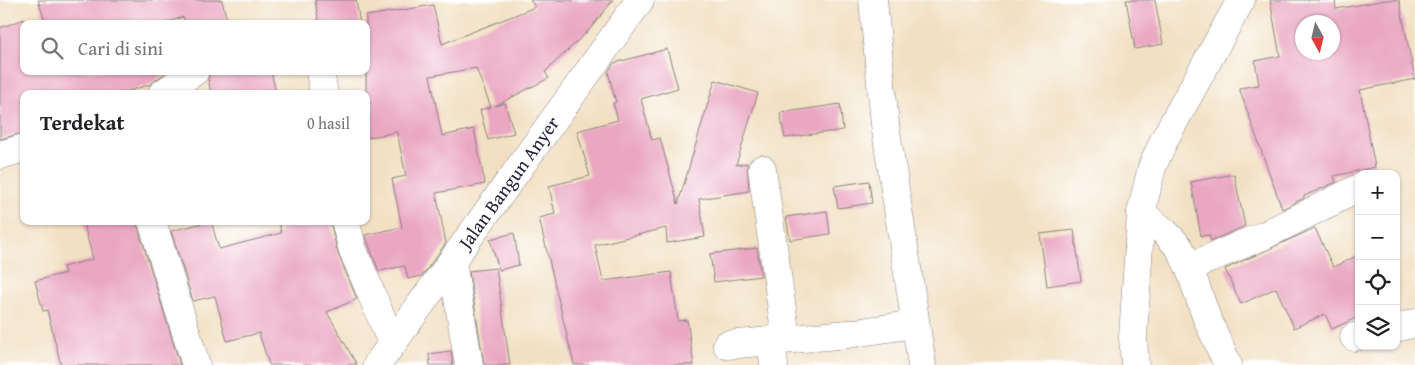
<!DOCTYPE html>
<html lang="id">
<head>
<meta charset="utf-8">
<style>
  body { margin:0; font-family:"Gentium Book Plus",serif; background:#f6f6f6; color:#202124 }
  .controls { position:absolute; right:15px; bottom:15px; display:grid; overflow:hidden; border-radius:10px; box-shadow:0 1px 4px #0004 }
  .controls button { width:45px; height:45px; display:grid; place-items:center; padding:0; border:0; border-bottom:1px solid #e0e0e0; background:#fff; color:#202124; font:25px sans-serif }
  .compass { position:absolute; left:1295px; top:15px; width:45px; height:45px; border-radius:50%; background:#fff; box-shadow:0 1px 4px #0004; rotate:172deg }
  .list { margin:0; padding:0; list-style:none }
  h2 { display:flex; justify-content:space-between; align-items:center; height:65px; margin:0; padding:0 20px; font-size:21px }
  h2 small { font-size:16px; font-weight:400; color:#757577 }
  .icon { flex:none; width:28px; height:28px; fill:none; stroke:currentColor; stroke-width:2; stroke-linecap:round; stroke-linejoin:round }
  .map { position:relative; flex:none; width:1415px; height:365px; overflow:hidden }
  .search { position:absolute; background:#fff; box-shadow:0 1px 4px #0004; left:20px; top:20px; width:350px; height:55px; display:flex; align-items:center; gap:12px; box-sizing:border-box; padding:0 18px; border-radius:10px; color:#757577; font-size:19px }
  .panel { position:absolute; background:#fff; box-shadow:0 1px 4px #0004; left:20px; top:90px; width:350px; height:135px; border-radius:10px }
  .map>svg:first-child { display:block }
  .building { fill:#eaa7c2; fill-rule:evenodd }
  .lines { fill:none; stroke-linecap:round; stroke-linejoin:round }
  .minor-casing { stroke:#8a817f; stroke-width:29 }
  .minor { stroke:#fff; stroke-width:28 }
  .labels { text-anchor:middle; stroke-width:4; stroke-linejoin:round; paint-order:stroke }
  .street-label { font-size:19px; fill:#22223b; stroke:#fff }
</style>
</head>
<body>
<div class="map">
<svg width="1415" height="365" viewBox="0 0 1415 365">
  <rect width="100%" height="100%" fill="#fff"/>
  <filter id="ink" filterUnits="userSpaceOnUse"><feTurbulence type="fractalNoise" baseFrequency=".02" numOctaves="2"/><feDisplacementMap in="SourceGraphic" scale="10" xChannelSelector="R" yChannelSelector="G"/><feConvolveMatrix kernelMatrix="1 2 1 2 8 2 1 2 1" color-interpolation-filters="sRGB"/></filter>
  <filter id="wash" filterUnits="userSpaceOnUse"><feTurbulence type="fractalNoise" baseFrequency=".0096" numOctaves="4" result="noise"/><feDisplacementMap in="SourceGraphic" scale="20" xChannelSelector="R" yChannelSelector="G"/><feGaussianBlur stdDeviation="1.12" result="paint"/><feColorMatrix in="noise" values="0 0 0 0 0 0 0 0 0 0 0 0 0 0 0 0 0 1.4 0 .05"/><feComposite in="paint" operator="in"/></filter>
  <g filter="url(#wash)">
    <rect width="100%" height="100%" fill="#f2e0c3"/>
    <g id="blocks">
      <!-- building -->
      <path class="building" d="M38 0H222L228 24H186L183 17 162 24H46Z
        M315 0H356L360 24H319Z
        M530 0H613L591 28 545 72 549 78 495 106 505 103 514 133 488 140 480 110 491 107 476 68 430 76 442 136 474 129 485 184 436 193 446 243 422 276 408 279 405 266 379 271 365 235 402 227 392 179 406 176 397 132 366 138V16L433 5 442 44 535 7Z
        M1126 0H1155L1163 44 1135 49Z
        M1270 0H1335L1336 9 1386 0H1399L1415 79 1360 90 1375 167 1334 176 1336 182 1304 196V198L1282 209 1239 88 1259 85 1255 61 1280 56ZM1302 22H1332V52H1302Z
        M24 19V71H167L151 84 119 94H24V133L0 139V28Z
        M667 49 678 88 641 99 652 140 660 138 678 204 715 80 758 93 736 165 747 163 749 191 699 199 705 237 667 243 666 228 595 245 603 281 671 272 678 321 687 320 694 365H574L539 218 555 214 549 186 590 176 577 131 618 120 613 103 616 102 608 72 614 63Z
        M210 71H271L276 94H211L208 79Z
        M840 104 843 130 785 138 780 113Z
        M1234 174 1245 226 1211 241 1209 235 1201 236 1191 182Z
        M869 181 872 203 838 208 834 186Z
        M827 211 830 234 790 240 786 217Z
        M83 221H136L180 365H61L47 310 43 311 35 281 65 273 63 267 93 259Z
        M211 221 219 249 281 233 279 221H330L338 254 357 299 327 312 357 365H269L259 333 227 341 215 296 193 301 171 231Z
        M1315 228 1333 267 1359 255 1358 317 1332 329 1325 314 1294 328 1276 288 1241 304 1225 269Z
        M1074 230 1081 281 1047 286 1040 234Z
        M514 233 519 265 499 270 490 239Z
        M757 248 761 276 714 282 710 254Z
        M496 268 510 365H484L469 271Z
        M451 351 453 365H430L429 354Z"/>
    </g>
  </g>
  <g filter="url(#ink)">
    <use href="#blocks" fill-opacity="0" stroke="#8a817f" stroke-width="1"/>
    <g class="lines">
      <defs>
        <g id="minor">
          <path d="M873 0 885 124 922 365"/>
          <path d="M320 71 324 94"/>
          <path d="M162 94 195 71"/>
          <path d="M0 155 24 148"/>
          <path d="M762 169 786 338"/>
          <path d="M1141 213 1165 232 1179 247 1189 267 1206 316 1228 365"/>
          <path d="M152 221 196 365"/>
          <path d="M345 221 353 250 392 343"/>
          <path d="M452 262 469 365"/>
          <path d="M1189 267 1265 235 1359 188"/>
          <path d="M1396 328 1415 323"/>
          <path d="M1354 337 1359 336"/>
          <path d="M771 340 774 365"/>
          <path d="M727 345 848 334 915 324"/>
          <path id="s1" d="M377 365 640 0"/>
          <path d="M1135 365 1133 337 1141 213 1152 167 1165 138 1241 0"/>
        </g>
      </defs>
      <!-- minor casing -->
      <use href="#minor" class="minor-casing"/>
      <!-- minor -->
      <use href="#minor" class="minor"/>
    </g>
  </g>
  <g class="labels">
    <!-- street labels -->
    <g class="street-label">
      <text dy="7" stroke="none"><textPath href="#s1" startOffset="225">Jalan Bangun Anyer</textPath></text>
    </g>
  </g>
</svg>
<div class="controls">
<button>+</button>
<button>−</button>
<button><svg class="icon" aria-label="locate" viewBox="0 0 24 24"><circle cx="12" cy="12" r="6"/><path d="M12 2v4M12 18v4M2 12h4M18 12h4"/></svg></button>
<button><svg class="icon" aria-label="layers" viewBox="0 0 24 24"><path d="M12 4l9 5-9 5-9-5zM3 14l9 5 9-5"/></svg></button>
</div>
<svg class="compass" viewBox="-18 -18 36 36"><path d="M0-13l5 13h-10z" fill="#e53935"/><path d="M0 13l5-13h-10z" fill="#757577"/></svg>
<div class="search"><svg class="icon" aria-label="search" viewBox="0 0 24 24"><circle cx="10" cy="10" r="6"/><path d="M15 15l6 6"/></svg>Cari di sini</div>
<section class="panel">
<h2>Terdekat<small>0 hasil</small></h2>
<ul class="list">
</ul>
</section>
</div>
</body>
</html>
